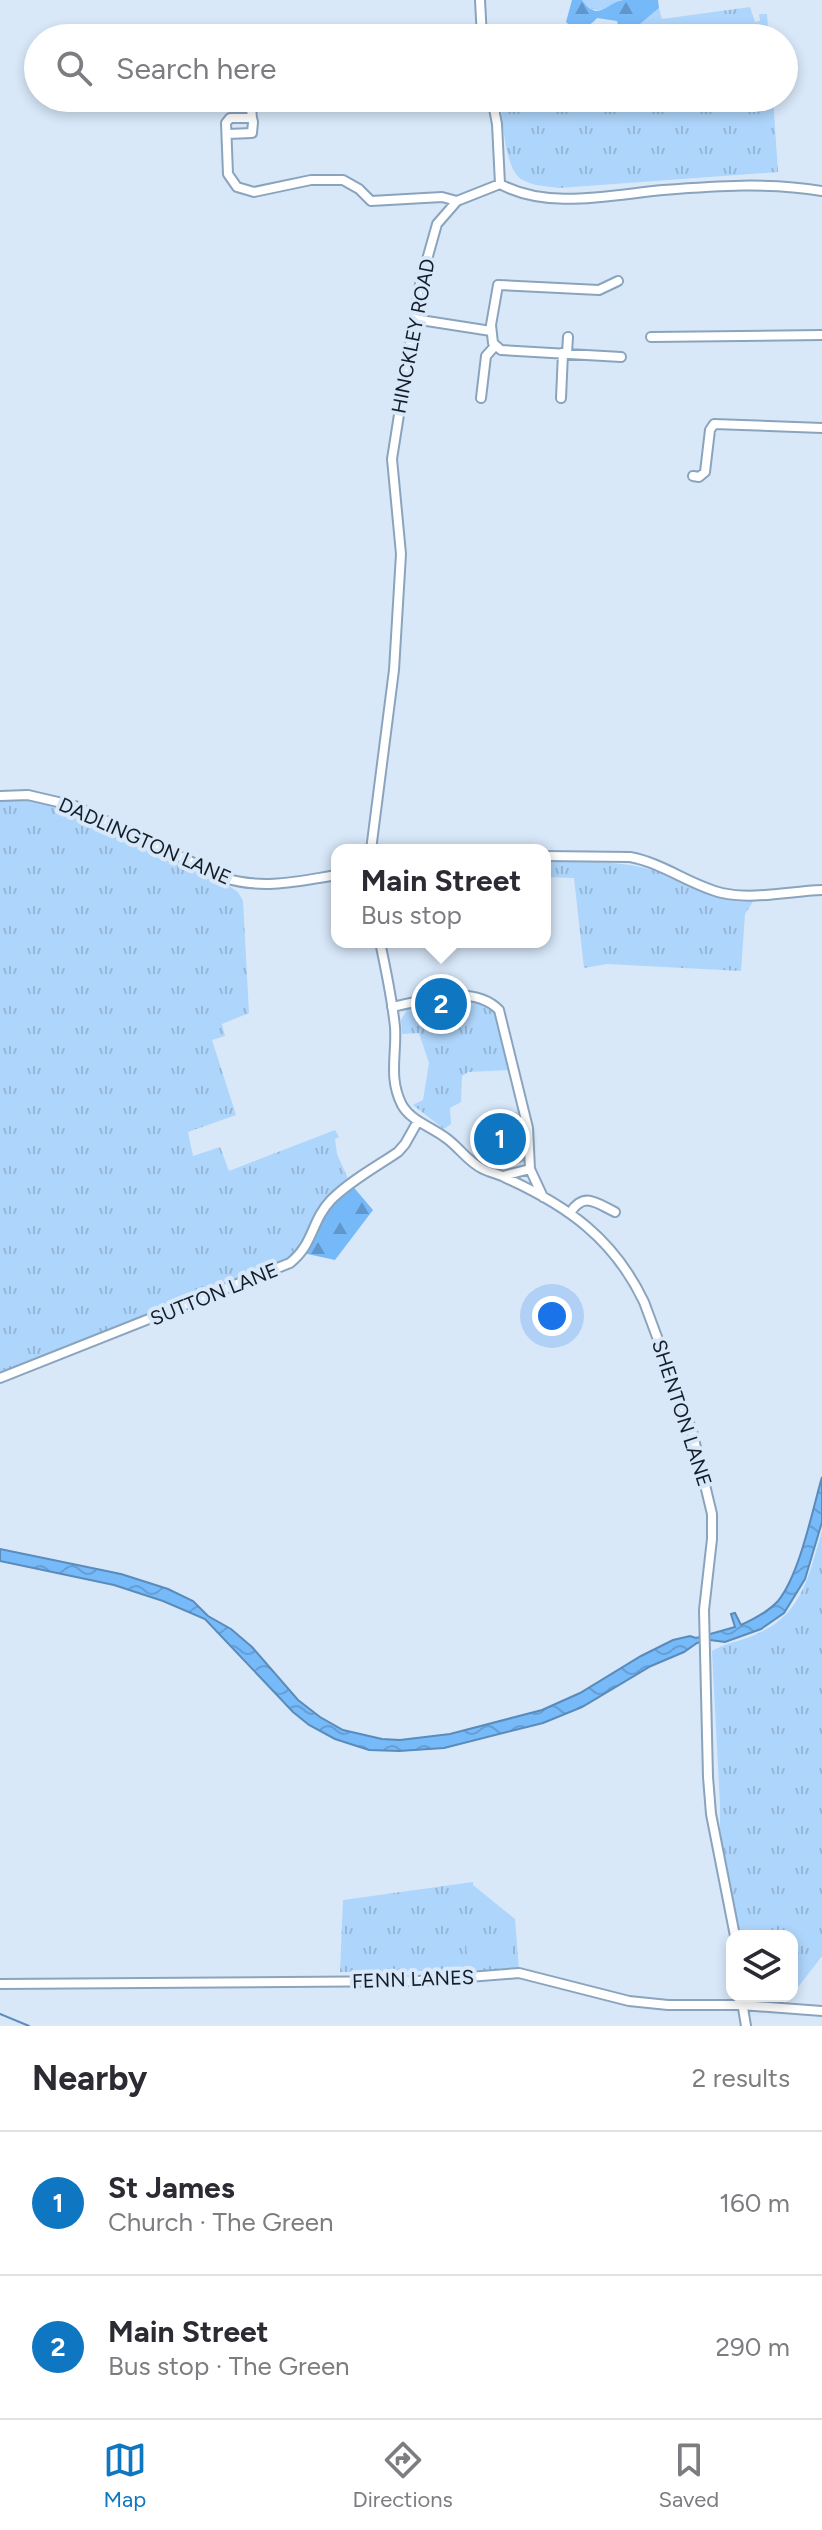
<!DOCTYPE html>
<html lang="en">
<head>
<meta charset="utf-8">
<style>
  body { margin:0; font-family:Figtree,sans-serif; background:#f2f2f3; color:#2b2b33 }
  .controls { position:absolute; right:24px; bottom:24px; display:grid; overflow:hidden; border-radius:16px; box-shadow:0 4px 12px #0003 }
  .controls button { width:72px; height:72px; display:grid; place-items:center; padding:0; border:0; border-bottom:2px solid #e1e1e2; background:#fff; color:#2b2b33; font:40px sans-serif }
  .you { position:absolute; left:552px; top:1316px; width:28px; height:28px; margin:-20px; border:6px solid #fff; border-radius:50%; background:#1a73e8; box-shadow:0 0 0 12px #1a73e833 }
  .badge { display:grid; place-items:center; width:52px; height:52px; border-radius:50%; background:#0f76c1; color:#fff; font-size:26px; font-weight:700 }
  .pin { position:absolute; translate:-50% -50%; border:4px solid #fff; box-shadow:0 2px 8px #0006 }
  .popup { position:absolute; left:331px; top:844px; width:220px; height:104px; box-sizing:border-box; display:grid; place-content:center; border-radius:16px; background:#fff; filter:drop-shadow(0 2px 6px #0005); font-size:26px; white-space:nowrap; color:#7c7c81 }
  .popup b { font-size:30px; color:#2b2b33 }
  .popup::after { content:''; position:absolute; left:50%; top:100%; margin-left:-16px; border:16px solid transparent; border-top-color:#fff }
  .list { margin:0; padding:0; list-style:none }
  h2 { display:flex; justify-content:space-between; align-items:center; height:104px; margin:0; padding:0 32px; font-size:34px }
  h2 small { font-size:26px; font-weight:400; color:#7c7c81 }
  .list li { display:grid; grid-template-columns:52px 1fr auto; gap:24px; align-items:center; box-sizing:border-box; height:144px; padding:0 32px; border-top:2px solid #e1e1e2 }
  .list b { display:block; font-size:30px; white-space:nowrap }
  .list p { margin:0; font-size:26px; white-space:nowrap; color:#7c7c81 }
  .list em { font-size:26px; font-style:normal; color:#7c7c81 }
  .icon { flex:none; width:44px; height:44px; fill:none; stroke:currentColor; stroke-width:2; stroke-linecap:round; stroke-linejoin:round }
  .map { position:relative; flex:none; width:822px; height:2026px; overflow:hidden }
  .search { position:absolute; background:#fff; box-shadow:0 4px 12px #0003; left:24px; right:24px; top:24px; height:88px; display:flex; align-items:center; gap:20px; box-sizing:border-box; padding:0 28px; border-radius:44px; color:#7c7c81; font-size:30px }
  .sheet { height:392px; background:#fff }
  nav { display:flex; justify-content:space-around; align-items:center; box-sizing:border-box; height:112px; border-top:2px solid #e1e1e2; background:#fff; font-size:22px; color:#7c7c81 }
  nav a { display:grid; justify-items:center; gap:4px }
  nav .on { color:#0f76c1 }
  .map>svg:first-child { display:block }
  .grass { fill:url(#grass-tufts) }
  .forest { fill:url(#forest-firs) }
  .cemetery { fill:url(#cemetery-stones) }
  .garden { fill:#aed5fb }
  .water { fill:url(#water-waves); stroke:#598bbb; stroke-width:2 }
  .lines { fill:none; stroke-linecap:round; stroke-linejoin:round }
  .stream { stroke:#598bbb; stroke-width:2 }
  .minor-casing { stroke:#8aa4be; stroke-width:12 }
  .minor { stroke:#fff; stroke-width:8 }
  .labels { text-anchor:middle; stroke-width:8; stroke-linejoin:round; paint-order:stroke }
  .street-label { font-size:20px; fill:#141e28; stroke:#d8e8f9 }
</style>
</head>
<body>
<div class="map">
<svg width="822" height="2026" viewBox="0 0 822 2026">
  <defs>
    <pattern id="grass-tufts" width="24" height="20" patternUnits="userSpaceOnUse" patternTransform="scale(2)"><rect width="24" height="20" fill="#aed5fb"/><path d="M3 7l-1-3M5 7V3M7 7l1-3M15 17l-1-3M17 17v-4M19 17l1-3" fill="none" stroke="#95b6d7"/></pattern>
    <pattern id="forest-firs" width="22" height="20" patternUnits="userSpaceOnUse" patternTransform="scale(2)"><rect width="22" height="20" fill="#76b9f9"/><path d="M5 1l3.5 6h-7zM16 11l3.5 6h-7z" fill="#6096ca"/></pattern>
    <pattern id="cemetery-stones" width="16" height="16" patternUnits="userSpaceOnUse" patternTransform="scale(2)"><rect width="16" height="16" fill="#aed5fb"/><path d="M2 7V4a2 2 0 0 1 4 0v3zM10 15v-3a2 2 0 0 1 4 0v3z" fill="#95b6d7"/></pattern>
    <pattern id="water-waves" width="16" height="10" patternUnits="userSpaceOnUse" patternTransform="scale(2)"><rect width="16" height="10" fill="#77bafa"/><path d="M0 5q4-4 8 0t8 0" fill="none" stroke="#669fd6"/></pattern>
  </defs>
  <rect width="100%" height="100%" fill="#d8e8f9"/>
  <!-- grass -->
  <path class="grass" d="M582 0H621C606 9 594 17 582 0Z
    M750 7 755 22 760 21 759 14H767L769 38H636L634 28 659 8 662 19Z
    M500 98H773L778 172 559 188C546 186 532 186 521 179 504 168 503 118 500 98Z
    M0 798 41 800 60 805 130 835 218 879 238 892 243 901 249 1013 222 1024 225 1036 212 1040 236 1115 188 1132 193 1156 220 1147 229 1171 335 1130 339 1137 335 1139 337 1154 350 1183 290 1263 0 1378Z
    M545 862C580 862 618 860 652 870 688 880 713 904 754 900L745 914 741 971 607 964 584 968 574 878 545 877Z
    M465 997 480 999 497 1011 510 1070 468 1072 462 1076 461 1102 450 1108 451 1124 444 1129 413 1105 423 1100 429 1063 419 1033 402 1034 401 1020 408 1008Z
    M822 1532V1956L792 1995V1936H740L720 1832V1805L712 1651C723 1644 745 1640 759 1633 804 1612 808 1575 822 1532Z
    M473 1882V1885L515 1919 519 1970 340 1972 343 1900Z"/>
  <!-- forest -->
  <path class="forest" d="M572 0H582C598 23 606 3 623 0 634 0 647 0 658 0L659 8 635 28 636 38H630L618 26 617 21 597 18C588 28 577 34 566 22Z
    M350 1183 373 1210 335 1260 303 1253 319 1216Z"/>
  <!-- cemetery -->
  <path class="cemetery" d="M517 1112 523 1130 524 1161C507 1170 491 1164 474 1156V1131L498 1116Z"/>
  <!-- garden -->
  <path class="garden" d="M510 1941 512 1964 468 1967 466 1944Z"/>
  <!-- water -->
  <path class="water" d="M822 1477V1522L805 1579 784 1613 761 1629 725 1642 710 1640 697 1643 684 1652 651 1666 582 1707 543 1723 444 1748 399 1751 369 1750 335 1739 309 1725 293 1712 205 1619 163 1601 114 1585 0 1561V1549L121 1574 168 1589 193 1601 208 1616 231 1629 252 1647 298 1700 320 1717 343 1730 382 1739 400 1740 450 1734 542 1710 580 1693 641 1656 673 1640 690 1636 696 1638 735 1627 731 1614 735 1613 741 1625C754 1619 768 1612 778 1601 800 1574 812 1511 822 1477Z"/>
  <g class="lines">
    <!-- stream -->
    <path class="stream" d="M0 2014 29 2026"/>
    <defs>
      <path id="minor" d="M480 0 482 38
        M250 98 252 118
        M492 98 497 124 500 184
        M228 134 252 133 253 122 252 118H230L226 123 228 174 237 187 254 192 311 180H343L359 189 371 201 442 197 457 201
        M618 281 599 290 498 285 491 325 493 343 501 350 621 357
        M414 319 491 331
        M651 337 822 335
        M567 353 568 337
        M481 398 486 356 495 346
        M561 398 563 353
        M693 476 699 477 705 472 710 430 714 424 822 428
        M0 796 28 795 75 806 225 878C263 890 299 881 337 875
        M371 850 394 670 401 554 392 459 419 288 437 224 457 201 500 184C548 210 610 195 663 190 716 186 769 182 822 191
        M545 856 630 857C663 863 690 885 722 893 754 900 790 891 822 890
        M380 942C386 970 392 998 395 1027 397 1054 388 1078 402 1105 411 1121 432 1127 446 1138 459 1147 468 1162 483 1169 491 1173 499 1174 506 1178 568 1206 614 1239 644 1302L692 1431 712 1514V1539L704 1610 708 1777 711 1814 735 1936
        M392 1007C425 1001 472 983 499 1010L528 1128 530 1169 503 1176
        M530 1169 543 1197
        M570 1213C584 1191 596 1203 615 1212
        M0 1378 290 1263C314 1244 311 1221 331 1200 350 1181 376 1167 398 1152L405 1144 418 1121
        M0 1984 418 1981 519 1973 629 2001 668 2005H742L822 2011
        M741 1996 746 2026"/>
    </defs>
    <!-- minor casing -->
    <use href="#minor" class="minor-casing"/>
    <!-- minor -->
    <use href="#minor" class="minor"/>
  </g>
  <g class="labels">
    <!-- street labels -->
    <g class="street-label">
      <text transform="translate(413 336) rotate(-79)" y="7">HINCKLEY ROAD</text>
      <text transform="translate(145 841) rotate(24)" y="7">DADLINGTON LANE</text>
      <text transform="translate(214 1294) rotate(-22)" y="7">SUTTON LANE</text>
      <text transform="translate(682 1413) rotate(72)" y="7">SHENTON LANE</text>
      <text transform="translate(413 1979) rotate(-2)" y="7">FENN LANES</text>
    </g>
  </g>
</svg>
<div class="controls">
<button><svg class="icon" aria-label="layers" viewBox="0 0 24 24"><path d="M12 4l9 5-9 5-9-5zM3 14l9 5 9-5"/></svg></button>
</div>
<div class="you"></div>
<div class="pin badge" style="left:500px;top:1139px">1</div>
<div class="pin badge" style="left:441px;top:1004px">2</div>
<div class="popup"><b>Main Street</b>Bus stop</div>
<div class="search"><svg class="icon" aria-label="search" viewBox="0 0 24 24"><circle cx="10" cy="10" r="6"/><path d="M15 15l6 6"/></svg>Search here</div>
</div>
<section class="sheet">
<h2>Nearby<small>2 results</small></h2>
<ul class="list">
<li><span class="badge">1</span><div><b>St James</b><p>Church · The Green</p></div><em>160 m</em></li>
<li><span class="badge">2</span><div><b>Main Street</b><p>Bus stop · The Green</p></div><em>290 m</em></li>
</ul>
</section>
<nav>
<a class="on"><svg class="icon" aria-label="map" viewBox="0 0 24 24"><path d="M3 6l6-2 6 2 6-2v14l-6 2-6-2-6 2zM9 4v14M15 6v14"/></svg>Map</a>
<a><svg class="icon" aria-label="directions" viewBox="0 0 24 24"><path d="M12 3l9 9-9 9-9-9zM9 14v-3h6M13 9l2 2-2 2"/></svg>Directions</a>
<a><svg class="icon" aria-label="saved" viewBox="0 0 24 24"><path d="M7 4h10v16l-5-4-5 4z"/></svg>Saved</a>
</nav>
</body>
</html>
